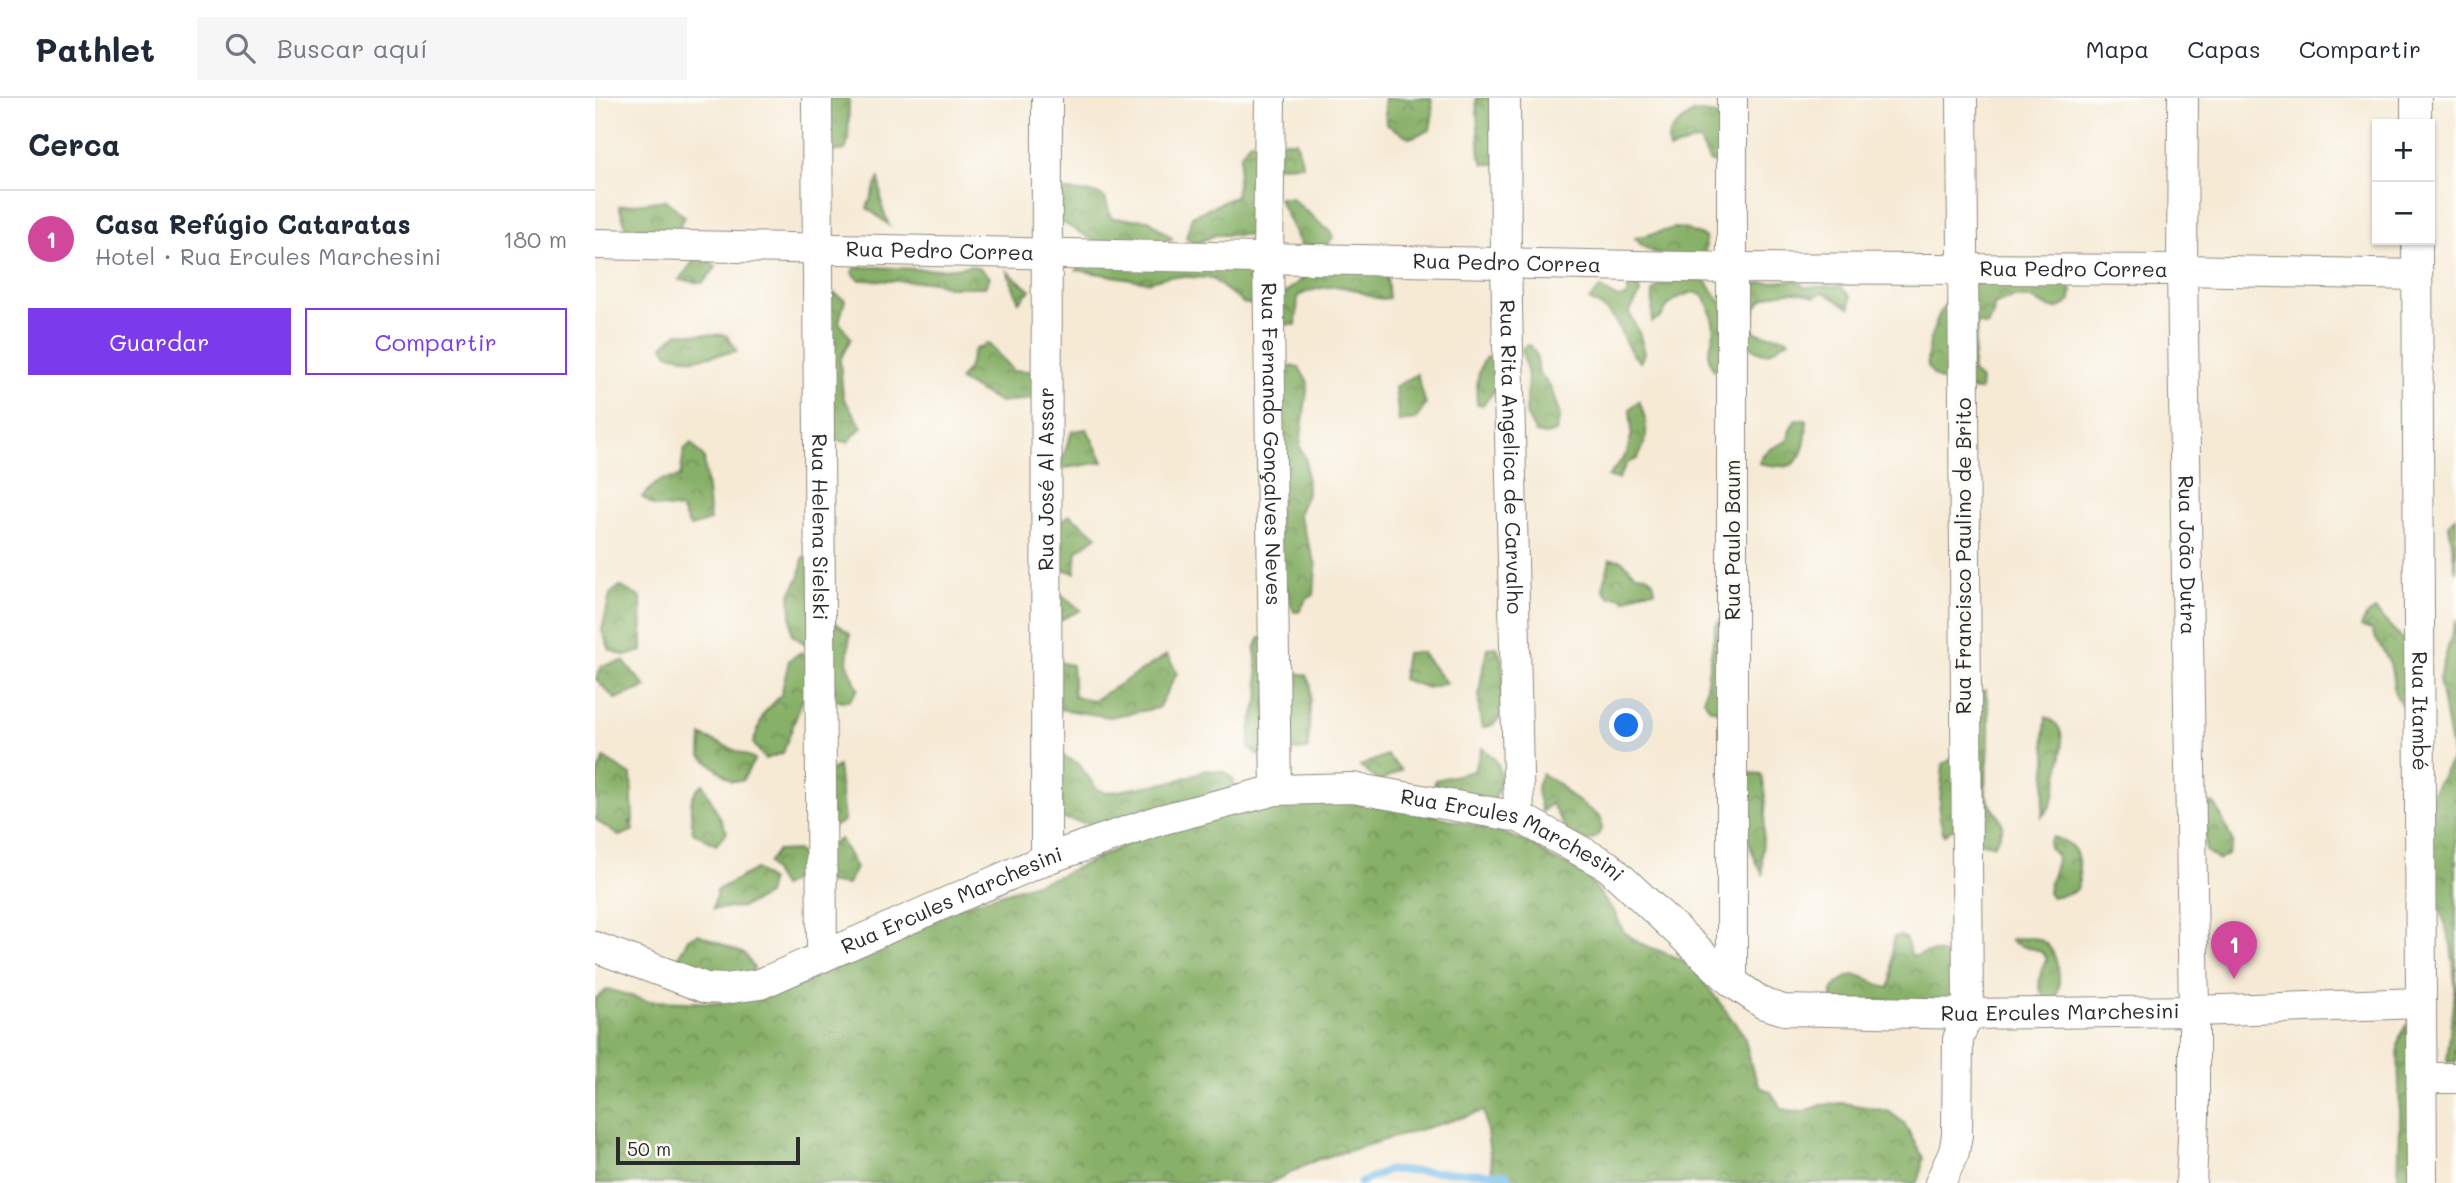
<!DOCTYPE html>
<html lang="es">
<head>
<meta charset="utf-8">
<style>
  body { margin:0; font-family:Mali,sans-serif; background:#f6f6f7; color:#1f2937 }
  .controls { position:absolute; right:21px; top:21px; display:grid; overflow:hidden; border-radius:0px; box-shadow:0 2px 5px #0004 }
  .controls button { width:63px; height:63px; display:grid; place-items:center; padding:0; border:0; border-bottom:2px solid #e0e1e3; background:#fff; color:#1f2937; font:35px sans-serif }
  .scale { position:absolute; left:21px; bottom:18px; width:184px; box-sizing:border-box; padding-left:7px; border:4px solid #2b2b2b; border-top:0; font-size:19px; line-height:24px; white-space:nowrap; color:#2b2b2b; -webkit-text-stroke:5px #fdfcf7; paint-order:stroke }
  .you { position:absolute; left:1032px; top:628px; width:24px; height:24px; margin:-18px; border:5px solid #fff; border-radius:50%; background:#1a73e8; box-shadow:0 0 0 10px #1a73e833 }
  .badge { display:grid; place-items:center; width:46px; height:46px; border-radius:50%; background:#7c3aed; color:#fff; font-size:23px; font-weight:700 }
  .pin { position:absolute; translate:-50% -58px; filter:drop-shadow(0 2px 4px #0008) }
  .pin::after { content:''; position:absolute; top:37px; width:24px; height:21px; background:inherit; clip-path:polygon(0 0,100% 0,50% 100%) }
  .list { margin:0; padding:0; list-style:none }
  h2 { display:flex; justify-content:space-between; align-items:center; height:91px; margin:0; padding:0 28px; font-size:30px }
  h2 small { font-size:23px; font-weight:400; color:#747a83 }
  .list li { display:grid; grid-template-columns:46px 1fr auto; gap:21px; align-items:center; box-sizing:border-box; height:98px; padding:0 28px; border-top:2px solid #e0e1e3 }
  .list b { display:block; font-size:26px; white-space:nowrap }
  .list p { margin:0; font-size:23px; white-space:nowrap; color:#747a83 }
  .list em { font-size:23px; font-style:normal; color:#747a83 }
  .actions { display:flex; gap:14px; padding:21px 28px }
  .actions a { flex:1; padding:16px 0; border:2px solid #7c3aed; border-radius:0px; text-align:center; font-size:24px; color:#7c3aed }
  .actions .main { background:#7c3aed; color:#fff }
  .icon { flex:none; width:38px; height:38px; fill:none; stroke:currentColor; stroke-width:2; stroke-linecap:round; stroke-linejoin:round }
  .map { position:relative; flex:none; width:1861px; height:1085px; overflow:hidden }
  header { display:flex; align-items:center; gap:42px; box-sizing:border-box; height:98px; padding:0 35px; background:#fff; border-bottom:2px solid #e0e1e3 }
  header strong { font-size:33px }
  nav { display:flex; gap:38px; margin-inline-start:auto; font-size:24px }
  .search { width:490px; height:63px; background:#f6f6f7; display:flex; align-items:center; gap:18px; box-sizing:border-box; padding:0 24px; border-radius:0px; color:#747a83; font-size:26px }
  main { display:flex }
  aside { flex:1; background:#fff }
  .map>svg:first-child { display:block }
  .forest { fill:url(#forest-crowns); stroke:#596e4a; stroke-width:2 }
  .lines { fill:none; stroke-linecap:round; stroke-linejoin:round }
  .stream { stroke:#72baea; stroke-width:7 }
  .minor-casing { stroke:#908a80; stroke-width:32 }
  .minor { stroke:#fff; stroke-width:30 }
  .labels { text-anchor:middle; stroke-width:7; stroke-linejoin:round; paint-order:stroke }
  .street-label { font-size:21px; fill:#2b2b2b; stroke:#fdfcf7 }
</style>
</head>
<body>
<header>
<strong>Pathlet</strong>
<div class="search"><svg class="icon" aria-label="search" viewBox="0 0 24 24"><circle cx="10" cy="10" r="6"/><path d="M15 15l6 6"/></svg>Buscar aquí</div>
<nav><a>Mapa</a><a>Capas</a><a>Compartir</a></nav>
</header>
<main>
<aside>
<h2>Cerca<small></small></h2>
<ul class="list">
<li><span class="badge" style="background:#d1479c">1</span><div><b>Casa Refúgio Cataratas</b><p>Hotel · Rua Ercules Marchesini</p></div><em>180 m</em></li>
</ul>
<div class="actions"><a class="main">Guardar</a><a>Compartir</a></div>
</aside>
<div class="map">
<svg width="1861" height="1085" viewBox="0 0 1861 1085">
  <defs>
    <pattern id="forest-crowns" width="20" height="18" patternUnits="userSpaceOnUse" patternTransform="scale(1.75)"><rect width="20" height="18" fill="#87b068"/><path d="M2 6a3 3 0 1 1 6 0M12 15a3 3 0 1 1 6 0" fill="none" stroke="#6f8f56"/></pattern>
  </defs>
  <rect width="100%" height="100%" fill="#fdfcf7"/>
  <filter id="ink" filterUnits="userSpaceOnUse"><feTurbulence type="fractalNoise" baseFrequency=".0143" numOctaves="2"/><feDisplacementMap in="SourceGraphic" scale="14" xChannelSelector="R" yChannelSelector="G"/><feConvolveMatrix kernelMatrix="1 2 1 2 8 2 1 2 1" color-interpolation-filters="sRGB"/></filter>
  <filter id="wash" filterUnits="userSpaceOnUse"><feTurbulence type="fractalNoise" baseFrequency=".00686" numOctaves="4" result="noise"/><feDisplacementMap in="SourceGraphic" scale="28" xChannelSelector="R" yChannelSelector="G"/><feGaussianBlur stdDeviation="1.57" result="paint"/><feColorMatrix in="noise" values="0 0 0 0 0 0 0 0 0 0 0 0 0 0 0 0 0 1.4 0 .05"/><feComposite in="paint" operator="in"/></filter>
  <g filter="url(#wash)">
    <rect width="100%" height="100%" fill="#f6ead5"/>
    <!-- forest -->
    <path class="forest" d="M225 0H254L253 44 250 52 234 54Z
      M789 0H836L838 14 835 32 815 40 791 26Z
      M881 0H905V66H889L885 58Z
      M1099 14 1120 17 1127 26 1124 66 1114 63 1105 43 1095 44 1074 52C1069 31 1085 26 1099 14Z
      M655 43H701L708 67 677 68 664 137H620L600 146 591 140 597 118 641 98 646 56Z
      M284 79 287 109 294 127 272 110Z
      M460 92 500 95 510 100 516 120 554 122 578 141 557 151 507 147 463 122Z
      M683 100H696L735 134 738 139 731 149 706 147Z
      M71 102 90 119 80 135 55 138 31 129 24 108Z
      M1080 130 1090 131 1110 139 1111 149 1108 161C1084 158 1055 161 1040 140Z
      M105 155 121 169 108 185 84 182Z
      M489 164 644 171 663 176 671 197 658 207 648 205 616 180 574 178 553 184 482 172Z
      M726 165 786 172 792 180 794 200C779 203 771 195 757 191 738 186 720 190 703 198L701 227 684 226 689 196Z
      M376 167 386 171 395 179 390 189H353L339 184 265 182 257 175 259 170 264 169C301 168 342 176 376 167Z
      M412 173 435 192 424 204Z
      M1082 180 1110 181 1129 209V273L1119 272C1109 253 1115 255 1118 238 1121 226 1114 208 1109 198L1099 194C1084 199 1073 202 1067 218L1057 224 1058 193 1066 186 1075 187Z
      M1201 182 1210 189 1245 188 1256 199 1255 210 1228 194 1219 199C1203 191 1170 192 1161 210 1157 216 1159 226 1159 233 1170 241 1184 234 1194 242L1173 255C1144 256 1150 216 1151 196L1164 185Z
      M1466 183 1477 191 1476 202C1458 220 1451 204 1431 200 1420 198 1409 202 1399 207L1398 218 1392 228 1382 225 1377 274 1386 282 1385 292C1368 292 1340 286 1333 268 1329 257 1342 216 1350 207 1355 201 1367 190 1374 186 1382 182 1452 183 1466 183Z
      M1043 186 1045 196 1034 215 1044 234 1050 255 1045 264C1021 242 1030 217 994 202L1005 190 1023 200 1032 199 1033 190Z
      M239 195 250 202 244 224 256 240 245 262 248 299 267 329 253 344 237 342 231 215Z
      M83 235 131 237 142 253 99 261 73 256 68 248Z
      M393 245 418 273H442L437 301 404 304 364 282 373 271 379 252Z
      M935 247 941 256 944 275 956 290 965 318 961 334 951 337 941 335 931 316 933 278 927 251 930 248Z
      M891 259H902L905 286 888 307 882 306C881 292 882 271 891 259Z
      M694 268 704 270 713 284 705 348 711 363 712 396 703 416 721 467 719 497 712 500 704 514H699L686 481 678 282Z
      M822 276 831 307 820 322 804 324 800 289Z
      M1044 303C1053 325 1055 341 1042 361L1032 365 1023 381 1013 379 1032 355 1037 334 1035 311Z
      M1201 321 1211 322C1213 335 1209 364 1193 368 1186 369 1172 367 1164 365 1169 349 1180 351 1193 342L1195 331Z
      M492 331 508 364 464 371 477 333Z
      M96 345 109 360 115 423 95 429 86 411 59 408 47 399 65 382 85 379 89 352Z
      M475 417 502 438 482 453 480 475 457 468 466 423Z
      M1861 418V474L1854 427Z
      M208 459H218V551L197 537 195 496 205 478Z
      M1015 461 1026 462 1041 476 1051 477 1058 483 1060 493H1049L1030 502 1026 499H1015L1008 491Z
      M25 488 46 500 47 553 31 558 15 552 7 533 15 496Z
      M463 494 486 512 465 522Z
      M1780 512 1809 543 1818 548 1820 608H1808C1793 592 1802 579 1793 561 1788 551 1781 544 1777 532L1766 529 1771 518Z
      M1128 519 1124 614 1114 610 1109 601 1121 526Z
      M235 520 255 536 252 564 263 591 254 603 238 602Z
      M1861 522V964L1852 963 1860 885 1856 847 1834 772 1838 693 1858 660 1844 581Z
      M672 537V654L662 657 654 649 656 627 665 596 660 551 664 541Z
      M902 549C913 571 906 597 905 620L897 627 887 630C880 605 887 575 892 550Z
      M206 554 214 562V584L188 655 170 661 158 645 169 615 186 597 194 562Z
      M826 554 851 585 833 590 807 581 811 555Z
      M572 557 582 575 563 610 514 619 464 611 462 564 477 567 479 599 499 602Z
      M28 563 51 589 20 601 1 581 6 568Z
      M702 575 711 577 716 587 713 651 695 653 690 646 691 586Z
      M1390 592C1396 614 1394 641 1393 663 1392 672 1390 681 1390 690 1392 717 1422 719 1398 747L1387 745 1382 737 1358 730 1349 737 1344 717 1348 666 1357 661 1379 599Z
      M1451 619C1458 623 1464 627 1466 635 1469 647 1462 692 1457 704 1455 709 1451 714 1447 718L1452 662 1449 641Z
      M107 638 160 661 147 683H137L106 658Z
      M887 650C914 668 906 684 896 711L838 707 840 682 879 673Z
      M465 657 483 665 502 691 511 695 581 683 610 672 630 674 638 681 640 691 507 729 466 720Z
      M792 657 806 672 784 684 765 668Z
      M9 660 36 677 38 726 34 723 39 732 24 738 1 722 2 676Z
      M243 668 249 723 236 730 229 677Z
      M1155 675 1166 676C1177 709 1163 743 1168 777 1150 747 1145 708 1155 675Z
      M947 676 965 687 972 695 1006 720 1007 731 1001 739 992 744 973 735 956 705 947 714C944 697 938 693 947 676Z
      M108 686 132 734 121 747 98 734C96 718 91 696 108 686Z
      M707 699 788 705 903 733 940 748 957 761 977 769 993 780 1020 815 1028 833 1044 845 1083 860 1099 871 1149 937 1157 971 1165 989 1176 994 1187 1011 1207 1014 1227 1007 1248 1005 1293 1013 1309 1025 1328 1060 1325 1079 1321 1085H899L889 1013 721 1062 675 1085H1L0 901 13 891 52 903 133 905 173 897 211 886 350 813 464 778 570 728Z
      M1618 705 1622 709 1638 745 1633 757 1624 762 1611 753 1609 709Z
      M1458 739C1464 740 1474 745 1478 750 1484 756 1488 788 1479 794 1474 797 1463 797 1457 799L1453 795C1454 781 1462 771 1462 758L1454 750V744Z
      M245 741 261 770 252 787 231 784 227 753Z
      M202 752 219 771 187 789 173 765 182 753Z
      M161 771 175 783 172 797 148 809 118 811 122 792Z
      M103 836 150 856 159 870 153 883 88 871 82 863 93 840Z
      M1305 838 1310 840 1317 858C1325 859 1327 855 1334 854 1359 851 1359 876 1360 893L1352 902 1237 903C1236 894 1238 888 1246 883 1266 867 1277 889 1294 890 1301 874 1293 857 1299 839Z
      M1420 840C1427 841 1436 839 1443 841 1464 849 1468 884 1460 903 1437 898 1444 876 1452 860 1443 846 1426 853 1415 842Z
      M1812 926 1824 1085H1804L1803 1080 1805 1028 1803 949 1805 937Z"/>
    <g class="lines">
      <!-- stream -->
      <path class="stream" d="M765 1085 793 1072 911 1076 917 1085"/>
    </g>
  </g>
  <g filter="url(#ink)">
    <g class="lines">
      <defs>
        <g id="minor">
          <path id="s1" d="M222 0 227 859"/>
          <path id="s2" d="M675 0 673 159 681 692"/>
          <path id="s3" d="M910 0 911 165 924 719"/>
          <path id="s4" d="M1588 0 1587 172 1599 913V1019L1596 1085"/>
          <path d="M1821 0V26"/>
          <path id="s5" d="M1822 142 1827 1085"/>
          <path id="s6" d="M0 146 1139 170 1587 172 1822 177"/>
          <path id="s7" d="M451 761 452 0"/>
          <path id="s8" d="M0 849 111 890 129 891 165 886 451 761 565 722 681 692 758 690 924 719 1013 768 1137 884 1169 906 1189 912 1373 916 1599 913 1825 905"/>
          <path d="M1137 884V0"/>
          <path d="M1828 980H1861"/>
          <path d="M1345 1085 1359 1054 1362 1037 1363 941 1373 916 1367 0"/>
        </g>
      </defs>
      <!-- minor casing -->
      <use href="#minor" class="minor-casing"/>
      <!-- minor -->
      <use href="#minor" class="minor"/>
    </g>
  </g>
  <g class="labels">
    <!-- street labels -->
    <g class="street-label">
      <text dy="7" stroke="none"><textPath href="#s6" startOffset="345">Rua Pedro Correa</textPath></text>
      <text dy="7" stroke="none"><textPath href="#s6" startOffset="912">Rua Pedro Correa</textPath></text>
      <text dy="7" stroke="none"><textPath href="#s6" startOffset="1479">Rua Pedro Correa</textPath></text>
      <text dy="7" stroke="none"><textPath href="#s2" startOffset="346">Rua Fernando Gonçalves Neves</textPath></text>
      <text dy="7" stroke="none"><textPath href="#s3" startOffset="359">Rua Rita Angelica de Carvalho</textPath></text>
      <text dy="7" stroke="none"><textPath href="#s7" startOffset="380">Rua José Al Assar</textPath></text>
      <text dy="7" stroke="none"><textPath href="#s1" startOffset="429">Rua Helena Sielski</textPath></text>
      <text transform="translate(1138 442) rotate(-90)" y="7">Rua Paulo Baum</text>
      <text dy="7" stroke="none"><textPath href="#s4" startOffset="457">Rua João Dutra</textPath></text>
      <text transform="translate(1369 458) rotate(-90)" y="7">Rua Francisco Paulino de Brito</text>
      <text dy="7" stroke="none"><textPath href="#s5" startOffset="471">Rua Itambé</textPath></text>
      <text dy="7" stroke="none"><textPath href="#s8" startOffset="970">Rua Ercules Marchesini</textPath></text>
      <text dy="7" stroke="none"><textPath href="#s8" startOffset="382">Rua Ercules Marchesini</textPath></text>
      <text dy="7" stroke="none"><textPath href="#s8" startOffset="1578">Rua Ercules Marchesini</textPath></text>
    </g>
  </g>
</svg>
<div class="controls">
<button>+</button>
<button>−</button>
</div>
<div class="scale">50 m</div>
<div class="you"></div>
<div class="pin badge" style="left:1639px;top:881px;background:#d1479c">1</div>
</div>
</main>
</body>
</html>
